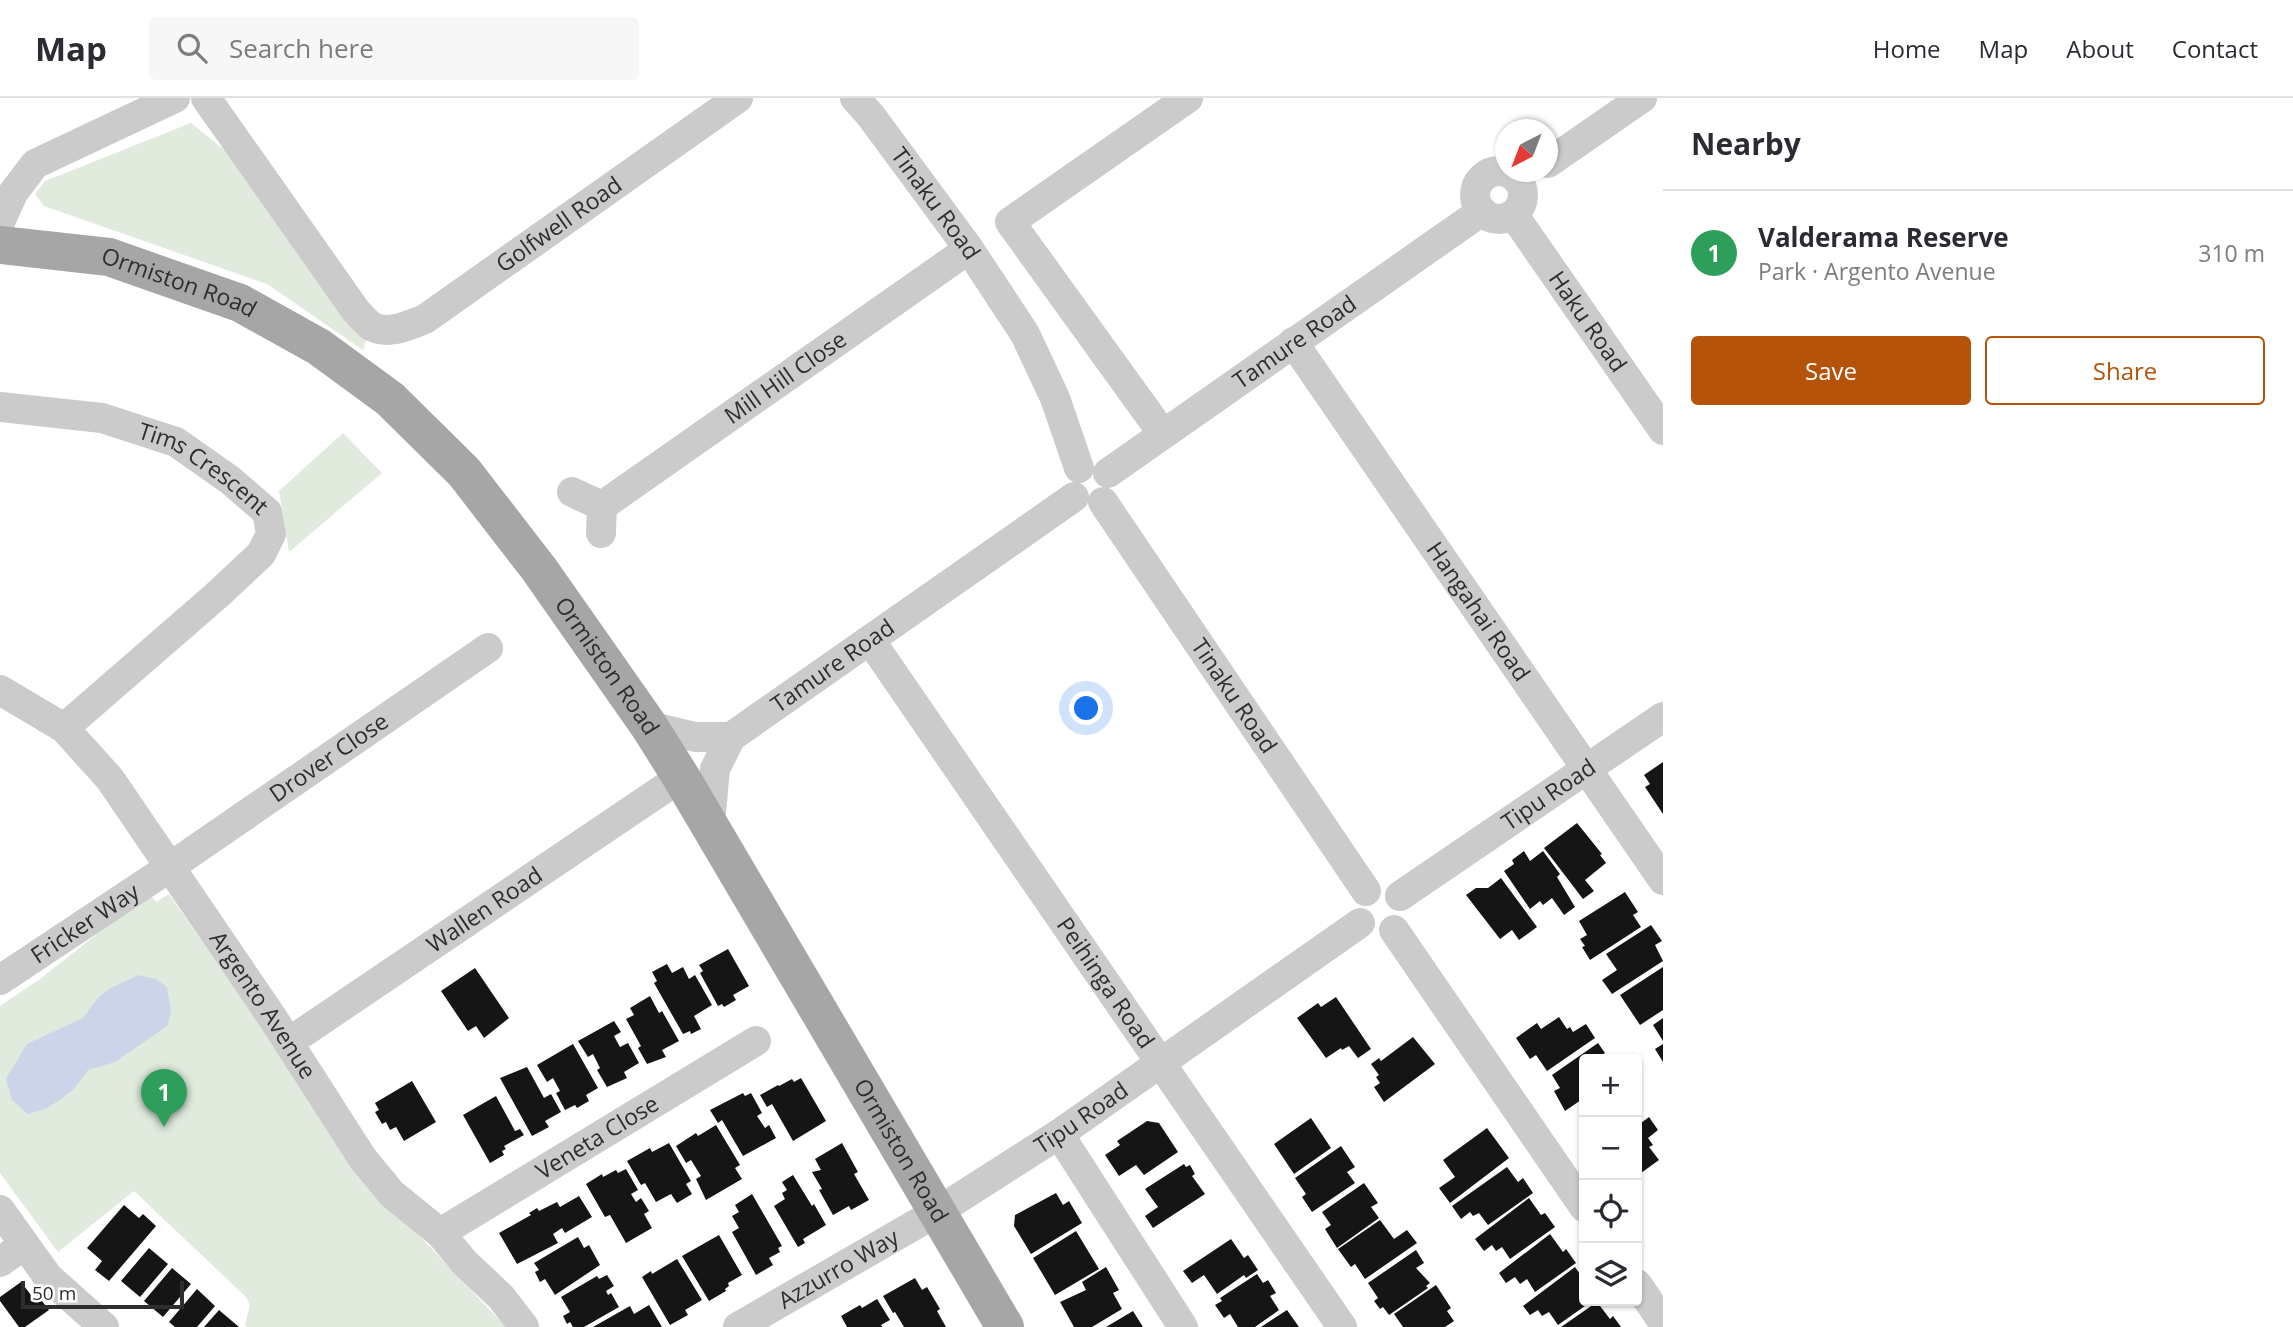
<!DOCTYPE html>
<html lang="en">
<head>
<meta charset="utf-8">
<style>
  body { margin:0; font-family:"Open Sans",sans-serif; background:#f7f7f7; color:#2b2b33 }
  .controls { position:absolute; right:21px; bottom:21px; display:grid; overflow:hidden; border-radius:7px; box-shadow:0 2px 5px #0004 }
  .controls button { width:63px; height:63px; display:grid; place-items:center; padding:0; border:0; border-bottom:2px solid #e1e1e2; background:#fff; color:#2b2b33; font:35px sans-serif }
  .compass { position:absolute; left:1495px; top:21px; width:63px; height:63px; border-radius:50%; background:#fff; box-shadow:0 2px 5px #0004; rotate:222deg }
  .scale { position:absolute; left:21px; bottom:18px; width:163px; box-sizing:border-box; padding-left:7px; border:4px solid #2e2e2e; border-top:0; font-size:19px; line-height:24px; white-space:nowrap; color:#2e2e2e; -webkit-text-stroke:5px #fff; paint-order:stroke }
  .you { position:absolute; left:1087px; top:611px; width:24px; height:24px; margin:-18px; border:5px solid #fff; border-radius:50%; background:#1a73e8; box-shadow:0 0 0 10px #1a73e833 }
  .badge { display:grid; place-items:center; width:46px; height:46px; border-radius:50%; background:#b45309; color:#fff; font-size:23px; font-weight:700 }
  .pin { position:absolute; translate:-50% -58px; filter:drop-shadow(0 2px 4px #0008) }
  .pin::after { content:''; position:absolute; top:37px; width:24px; height:21px; background:inherit; clip-path:polygon(0 0,100% 0,50% 100%) }
  .list { margin:0; padding:0; list-style:none }
  h2 { display:flex; justify-content:space-between; align-items:center; height:91px; margin:0; padding:0 28px; font-size:30px }
  h2 small { font-size:23px; font-weight:400; color:#7c7c81 }
  .list li { display:grid; grid-template-columns:46px 1fr auto; gap:21px; align-items:center; box-sizing:border-box; height:126px; padding:0 28px; border-top:2px solid #e1e1e2 }
  .list b { display:block; font-size:26px; white-space:nowrap }
  .list p { margin:0; font-size:23px; white-space:nowrap; color:#7c7c81 }
  .list em { font-size:23px; font-style:normal; color:#7c7c81 }
  .actions { display:flex; gap:14px; padding:21px 28px }
  .actions a { flex:1; padding:16px 0; border:2px solid #b45309; border-radius:7px; text-align:center; font-size:24px; color:#b45309 }
  .actions .main { background:#b45309; color:#fff }
  .icon { flex:none; width:38px; height:38px; fill:none; stroke:currentColor; stroke-width:2; stroke-linecap:round; stroke-linejoin:round }
  .map { position:relative; flex:none; width:1663px; height:1229px; overflow:hidden }
  header { display:flex; align-items:center; gap:42px; box-sizing:border-box; height:98px; padding:0 35px; background:#fff; border-bottom:2px solid #e1e1e2 }
  header strong { font-size:33px }
  nav { display:flex; gap:38px; margin-inline-start:auto; font-size:24px }
  .search { width:490px; height:63px; background:#f7f7f7; display:flex; align-items:center; gap:18px; box-sizing:border-box; padding:0 24px; border-radius:7px; color:#7c7c81; font-size:26px }
  main { display:flex }
  aside { flex:1; background:#fff }
  .map>svg:first-child { display:block }
  .green { fill:#e0eadd }
  .water { fill:#cbd4e8 }
  .building { fill:#151515 }
  .lines { fill:none; stroke-linecap:round; stroke-linejoin:round }
  .minor { stroke:#cbcbcb; stroke-width:30 }
  .major { stroke:#a6a6a6; stroke-width:38 }
  .labels { text-anchor:middle; stroke-width:7; stroke-linejoin:round; paint-order:stroke }
  .street-label { font-size:23px; fill:#2e2e2e; stroke:#fff }
</style>
</head>
<body>
<header>
<strong>Map</strong>
<div class="search"><svg class="icon" aria-label="search" viewBox="0 0 24 24"><circle cx="10" cy="10" r="6"/><path d="M15 15l6 6"/></svg>Search here</div>
<nav><a>Home</a><a>Map</a><a>About</a><a>Contact</a></nav>
</header>
<main>
<div class="map">
<svg width="1663" height="1229" viewBox="0 0 1663 1229">
  <rect width="100%" height="100%" fill="#fff"/>
  <!-- green -->
  <path class="green" d="M191 25 227 54 366 242 363 252 267 186 44 108 35 96 45 83Z
    M343 335 382 375 289 454 279 393Z
    M149 795 156 804 169 796 300 984 358 1073 506 1229H247L245 1227 250 1207 246 1199 134 1093 58 1154 0 1075V908L40 881Z"/>
  <!-- water -->
  <path class="water" d="M138 877 156 881 167 889 171 914 167 928 115 964 88 972 74 991 61 1001 47 1010 28 1016 12 1002 6 981 27 946 83 920 99 899 111 890Z"/>
  <!-- building -->
  <path class="building" d="M1663 664V716L1645 689 1650 686 1644 677Z
    M1577 725 1602 756 1600 757 1606 765 1585 782 1594 793 1583 801 1544 750Z
    M1524 753 1530 763 1543 753 1560 776 1557 779 1575 809 1564 817 1552 800 1543 807 1540 803 1530 811 1504 773 1514 766 1512 762Z
    M1501 780 1537 829 1519 842 1512 832 1500 841 1466 797 1476 790H1488Z
    M1625 794 1638 814 1633 817 1641 829 1590 862 1582 849 1585 848 1580 841 1587 837 1579 823Z
    M1651 827 1662 843 1655 847 1663 863 1612 896 1602 882 1617 872 1606 856Z
    M728 851 749 888 733 897 736 902 724 909 722 906 718 908 700 875 703 873 699 867Z
    M667 866 672 875 683 869 689 881 695 877 712 907 694 918 701 931 691 936 690 933 683 936 654 885 657 883 652 874Z
    M1663 869V912L1640 927 1620 897Z
    M475 870 509 920 484 940 476 928 468 933 441 893Z
    M650 898 659 915 662 913 679 943 662 952 666 959 647 966 638 950 641 948 626 921 634 917 630 910Z
    M1336 899 1371 951 1358 960 1349 948 1342 952 1341 950 1326 960 1297 920 1318 905 1321 909Z
    M1559 919 1567 931 1570 929 1573 934 1586 926 1595 940 1547 973 1536 957 1530 961 1516 940 1537 925 1541 931Z
    M1663 920V943L1653 927Z
    M614 923 621 934 614 938 620 949 628 945 639 965 624 974 627 980 607 989 597 972 600 970 593 956 588 959 578 943Z
    M1413 939 1435 966 1384 1004 1374 989 1380 985 1376 979 1379 977 1371 966 1379 960 1381 963Z
    M1598 945 1605 955 1596 961H1584V1000L1565 1013 1554 993 1560 990 1552 977Z
    M573 946 598 990 586 997 589 1003 577 1010 575 1007 565 1012 556 995 560 993 553 980 547 984 537 967Z
    M1663 946V964L1655 951Z
    M527 969 544 1000 551 996 561 1014 545 1023 549 1029 532 1038 500 980Z
    M801 980 826 1023 793 1043 772 1006 767 1009 760 997 778 987 779 988 792 981 794 984Z
    M412 983 436 1024 404 1043 396 1029 390 1032 386 1024 382 1026 375 1014 379 1012 375 1005Z
    M743 995 745 998 751 995 762 1015 757 1018 765 1030 769 1027 776 1040 743 1058 722 1022 718 1025 710 1012Z
    M496 998 515 1033 520 1031 524 1037 504 1048 506 1051 502 1053 504 1057 490 1065 463 1017Z
    M1649 1019 1658 1032 1648 1040 1653 1047 1649 1049 1659 1062 1641 1075 1642 1077 1637 1081V1028Z
    M1311 1020 1331 1050 1294 1076 1274 1046Z
    M1147 1023 1159 1025 1178 1054 1144 1077 1136 1067 1119 1078 1105 1057 1120 1047 1117 1043Z
    M716 1027 740 1067 735 1070 742 1081 706 1102 696 1081 701 1078 691 1062 686 1065 676 1048 696 1035 698 1038Z
    M1487 1030 1509 1060 1450 1105 1439 1090 1455 1079 1443 1062Z
    M669 1045 691 1083 686 1086 692 1096 677 1105 671 1096 656 1104 645 1085 641 1087 627 1063 650 1050 652 1054Z
    M842 1045 858 1074 854 1076 869 1102 851 1112 849 1108 833 1117 819 1092 822 1091 812 1074 821 1072 815 1061Z
    M1341 1048 1355 1069 1347 1074 1355 1085 1312 1114 1302 1099 1306 1096 1295 1080Z
    M1184 1066 1186 1069 1190 1067 1195 1076 1192 1078 1205 1096 1153 1130 1145 1118 1158 1109 1145 1091Z
    M1507 1069 1518 1084 1523 1080 1533 1095 1488 1127 1479 1115 1473 1118 1470 1114 1461 1121 1452 1108Z
    M626 1071 638 1092 631 1096 636 1104 641 1100 649 1113 644 1116 652 1130 626 1145 610 1117 605 1119 586 1086 602 1076 603 1079 616 1072 618 1075Z
    M793 1077 812 1108 814 1106 826 1127 803 1141 805 1145 798 1149 774 1108 785 1101 782 1095 787 1092 782 1084Z
    M1364 1085 1378 1105 1371 1109 1379 1120 1337 1150 1325 1131 1331 1127 1322 1114Z
    M1056 1095 1063 1107 1069 1103 1082 1125 1031 1156 1014 1128 1015 1117Z
    M752 1096 782 1148 778 1150 780 1154 769 1160 773 1167 756 1177 732 1134 739 1130 732 1118 739 1114 735 1107Z
    M579 1098 592 1119 565 1135 562 1130 553 1136 558 1145 517 1166 499 1135 531 1117 529 1115 537 1110 539 1113 557 1104 560 1109Z
    M1529 1100 1541 1117 1545 1115 1555 1129 1510 1161 1502 1149 1496 1153 1492 1147 1484 1153 1475 1141Z
    M124 1107 139 1120 143 1116 156 1128 109 1183 95 1172 102 1163 87 1150Z
    M1380 1122 1394 1141 1407 1132 1417 1145 1365 1181 1355 1166 1351 1169 1338 1151Z
    M1076 1133 1099 1171 1055 1197 1033 1160Z
    M1550 1136 1563 1154 1566 1151 1576 1165 1535 1194 1527 1181 1520 1186 1515 1179 1506 1185 1499 1175Z
    M719 1137 742 1177 728 1185 729 1188 725 1191 726 1193 709 1203 682 1158Z
    M578 1139 584 1150 589 1147 600 1167 555 1197 545 1181 540 1184 535 1174 539 1172 534 1165Z
    M1231 1141 1244 1160 1248 1157 1258 1172 1246 1180 1244 1177 1217 1196 1204 1177 1192 1185 1183 1173Z
    M149 1150 168 1166 140 1199 121 1183Z
    M1416 1152 1424 1165 1416 1170 1430 1185 1426 1188 1428 1190 1389 1217 1383 1209 1380 1211 1374 1203 1378 1200 1368 1185Z
    M677 1161 702 1202 685 1212 688 1217 670 1227 642 1179 651 1173 652 1176Z
    M1106 1169 1119 1192 1113 1195 1122 1211 1092 1229H1074L1060 1204 1086 1192 1082 1184Z
    M1575 1169 1584 1182V1203H1592L1558 1227 1549 1214 1542 1218 1538 1212 1530 1217 1523 1208Z
    M172 1170 191 1186 163 1219 144 1203Z
    M1257 1176 1263 1185 1268 1182 1276 1195 1270 1198 1279 1212 1255 1229H1238L1230 1216 1224 1220 1215 1207 1222 1203 1220 1200Z
    M607 1177 614 1188 606 1193 608 1197 611 1195 619 1209 584 1229H573L570 1224 567 1226 563 1218 570 1214 561 1199 597 1178 599 1181Z
    M915 1180 922 1192 927 1189 940 1211 937 1213 946 1229H904L895 1214 893 1215 883 1198Z
    M21 1184 34 1201 38 1198 49 1212 25 1229H19L0 1203V1199Z
    M1436 1187 1451 1210 1447 1213 1454 1223 1445 1229H1403L1394 1216Z
    M197 1191 215 1208 197 1229H175L169 1224Z
    M877 1201 890 1222 881 1227 882 1229H847L841 1218 860 1207 862 1210Z
    M1597 1204 1610 1221 1613 1218 1621 1229H1561Z
    M649 1207 662 1229H593L630 1208 634 1216Z
    M219 1212 239 1229H204Z
    M1287 1212 1299 1229H1261Z
    M1133 1213 1143 1229H1106Z"/>
  <g class="lines">
    <!-- minor -->
    <g class="minor">
      <path id="s1" d="M206 0 356 213C361 218 367 226 373 229 390 237 409 227 425 221L738 0"/>
      <path id="s2" d="M855 0 871 18 969 151 1025 236 1055 300 1079 370"/>
      <path d="M1548 65 1642 0"/>
      <circle cx="1499" cy="97" r="24"/>
      <path id="s3" d="M1513 116 1663 332"/>
      <path d="M0 124 13 95 35 66 175 0"/>
      <path id="s4" d="M1293 244 1663 782"/>
      <path id="s5" d="M0 309 102 320 176 344 230 382 267 414 271 436 261 456 216 498 64 630"/>
      <path d="M1163 336 1010 124 1188 0"/>
      <path id="s6" d="M1108 375 1482 113"/>
      <path d="M572 394 602 408 601 435"/>
      <path id="s7" d="M1103 404 1366 793"/>
      <path id="s8" d="M602 408 969 151"/>
      <path id="s9" d="M870 542 1342 1229"/>
      <path id="s10" d="M0 592 64 630 110 681 272 919 363 1061 392 1096 440 1135 465 1165 501 1199 524 1229"/>
      <path d="M649 628 695 639H731"/>
      <path id="s11" d="M710 726 715 671 731 639 1074 399"/>
      <path id="s12" d="M1400 798 1663 619"/>
      <path d="M1394 832 1584 1109"/>
      <path id="s13" d="M0 882 170 769 488 550"/>
      <path id="s14" d="M289 944 681 679"/>
      <path d="M1059 1036 1183 1229"/>
      <path d="M0 1112 48 1179 104 1229"/>
      <path id="s15" d="M440 1135 756 943"/>
      <path d="M0 1164 24 1147"/>
      <path d="M1637 1186 1663 1224"/>
      <path id="s16" d="M738 1229 937 1114 1059 1036 1360 825"/>
    </g>
    <!-- major -->
    <path class="major" id="s17" d="M0 147 109 159 240 205 319 249 390 301 464 374 539 471 649 628 681 679 1005 1229"/>
  </g>
  <g class="labels">
    <!-- street labels -->
    <g class="street-label">
      <text dy="8" stroke="none"><textPath href="#s2" startOffset="133">Tinaku Road</textPath></text>
      <text dy="8" stroke="none"><textPath href="#s1" startOffset="502">Golfwell Road</textPath></text>
      <text dy="8" stroke="none"><textPath href="#s17" startOffset="184">Ormiston Road</textPath></text>
      <text dy="8" stroke="none"><textPath href="#s3" startOffset="131">Haku Road</textPath></text>
      <text dy="8" stroke="none"><textPath href="#s6" startOffset="228">Tamure Road</textPath></text>
      <text dy="8" stroke="none"><textPath href="#s8" startOffset="224">Mill Hill Close</textPath></text>
      <text dy="8" stroke="none"><textPath href="#s5" startOffset="217">Tims Crescent</textPath></text>
      <text dy="8" stroke="none"><textPath href="#s4" startOffset="327">Hangahai Road</textPath></text>
      <text dy="8" stroke="none"><textPath href="#s11" startOffset="215">Tamure Road</textPath></text>
      <text dy="8" stroke="none"><textPath href="#s17" startOffset="772">Ormiston Road</textPath></text>
      <text dy="8" stroke="none"><textPath href="#s7" startOffset="234">Tinaku Road</textPath></text>
      <text dy="8" stroke="none"><textPath href="#s13" startOffset="397">Drover Close</textPath></text>
      <text dy="8" stroke="none"><textPath href="#s12" startOffset="180">Tipu Road</textPath></text>
      <text dy="8" stroke="none"><textPath href="#s14" startOffset="236">Wallen Road</textPath></text>
      <text dy="8" stroke="none"><textPath href="#s13" startOffset="102">Fricker Way</textPath></text>
      <text dy="8" stroke="none"><textPath href="#s9" startOffset="416">Peihinga Road</textPath></text>
      <text dy="8" stroke="none"><textPath href="#s10" startOffset="416">Argento Avenue</textPath></text>
      <text dy="8" stroke="none"><textPath href="#s16" startOffset="402">Tipu Road</textPath></text>
      <text dy="8" stroke="none"><textPath href="#s15" startOffset="184">Veneta Close</textPath></text>
      <text dy="8" stroke="none"><textPath href="#s17" startOffset="1339">Ormiston Road</textPath></text>
      <text dy="8" stroke="none"><textPath href="#s16" startOffset="116">Azzurro Way</textPath></text>
    </g>
  </g>
</svg>
<div class="controls">
<button>+</button>
<button>−</button>
<button><svg class="icon" aria-label="locate" viewBox="0 0 24 24"><circle cx="12" cy="12" r="6"/><path d="M12 2v4M12 18v4M2 12h4M18 12h4"/></svg></button>
<button><svg class="icon" aria-label="layers" viewBox="0 0 24 24"><path d="M12 4l9 5-9 5-9-5zM3 14l9 5 9-5"/></svg></button>
</div>
<svg class="compass" viewBox="-18 -18 36 36"><path d="M0-13l5 13h-10z" fill="#e53935"/><path d="M0 13l5-13h-10z" fill="#7c7c81"/></svg>
<div class="scale">50 m</div>
<div class="you"></div>
<div class="pin badge" style="left:164px;top:1029px;background:#2e9e5b">1</div>
</div>
<aside>
<h2>Nearby<small></small></h2>
<ul class="list">
<li><span class="badge" style="background:#2e9e5b">1</span><div><b>Valderama Reserve</b><p>Park · Argento Avenue</p></div><em>310 m</em></li>
</ul>
<div class="actions"><a class="main">Save</a><a>Share</a></div>
</aside>
</main>
</body>
</html>
